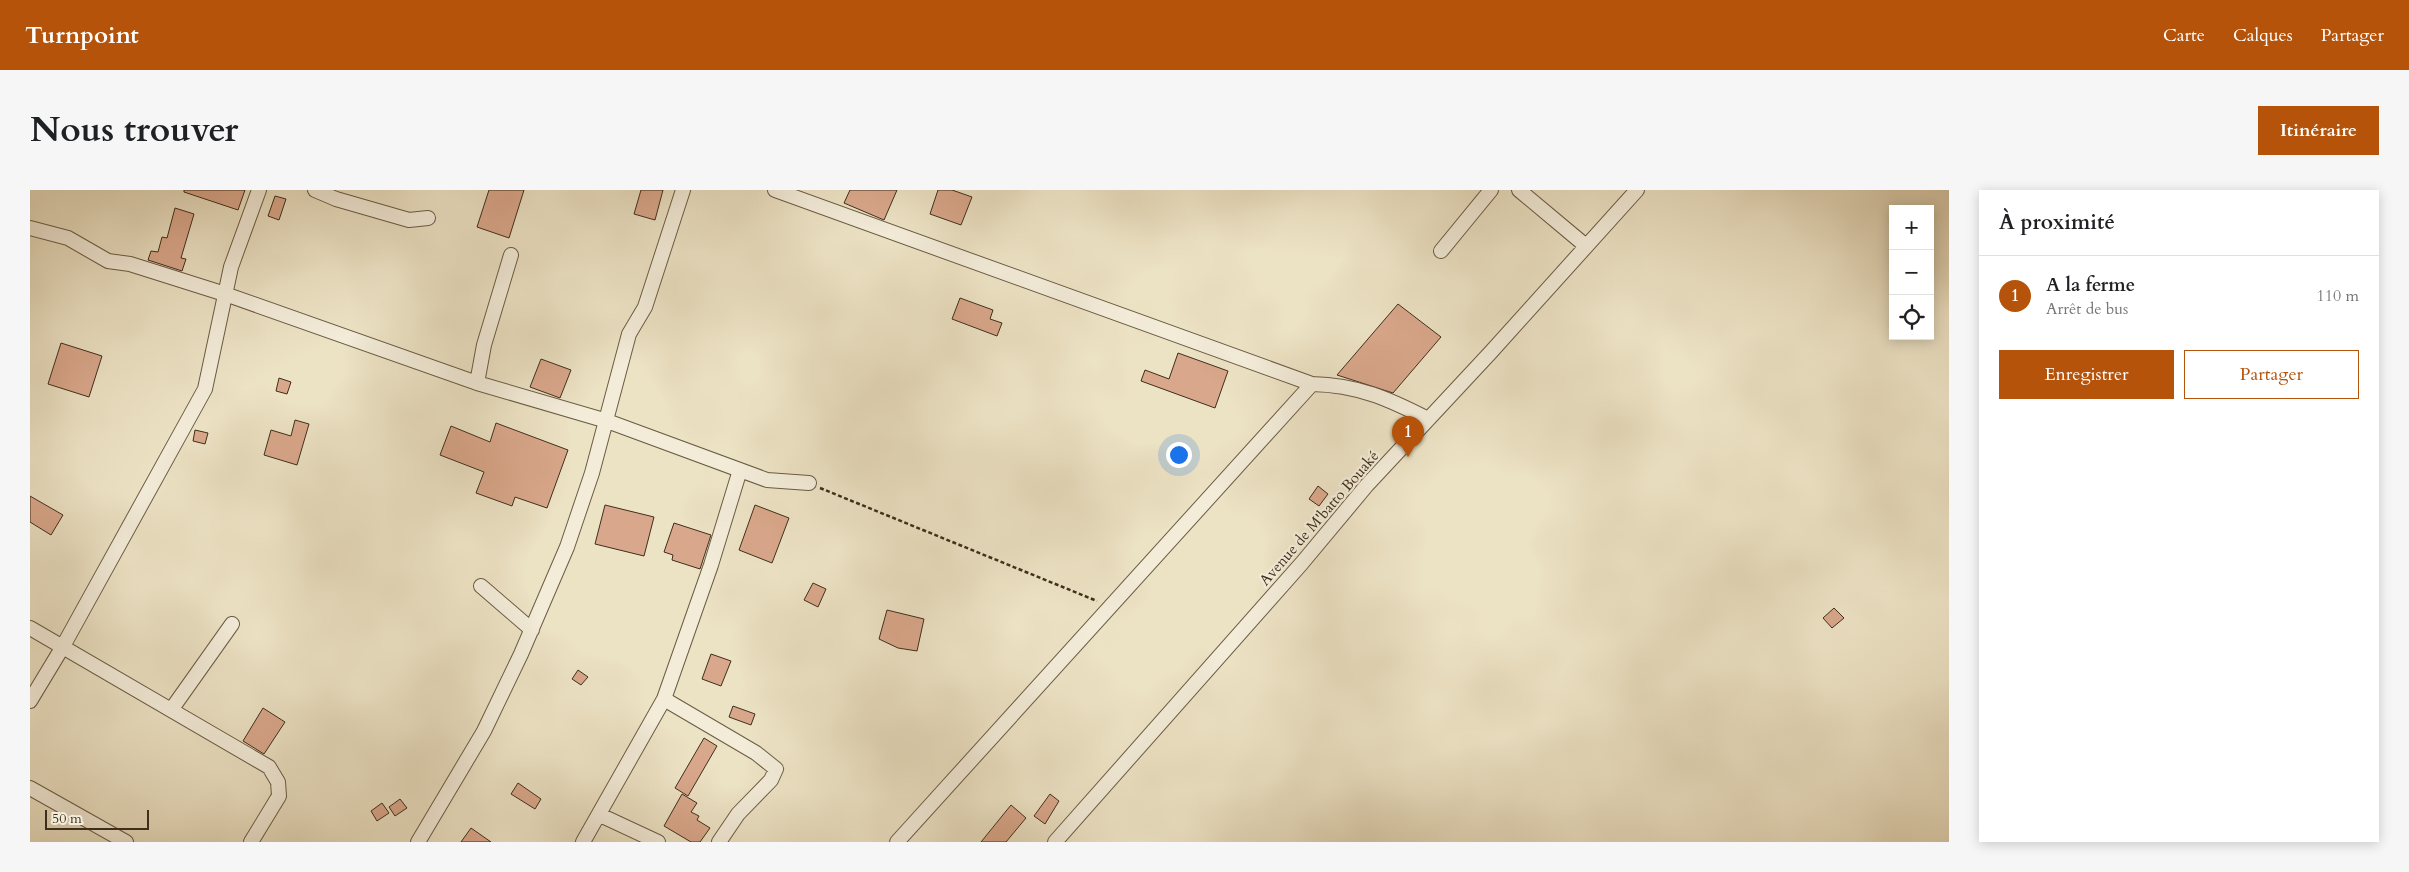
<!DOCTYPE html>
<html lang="fr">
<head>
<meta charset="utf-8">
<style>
  body { margin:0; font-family:Cardo,serif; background:#f6f6f6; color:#202124 }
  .controls { position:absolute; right:15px; top:15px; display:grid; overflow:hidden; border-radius:0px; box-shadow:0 2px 12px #0003 }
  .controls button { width:45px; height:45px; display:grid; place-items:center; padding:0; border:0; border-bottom:1px solid #e0e0e0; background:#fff; color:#202124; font:25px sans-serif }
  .scale { position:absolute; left:15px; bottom:12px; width:104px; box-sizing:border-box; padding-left:5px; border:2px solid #3f2f1a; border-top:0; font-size:14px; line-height:18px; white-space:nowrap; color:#3f2f1a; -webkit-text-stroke:4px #f3ecd9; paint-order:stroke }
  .you { position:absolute; left:1148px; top:264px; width:18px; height:18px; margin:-12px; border:4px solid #fff; border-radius:50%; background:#1a73e8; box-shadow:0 0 0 8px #1a73e833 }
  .badge { display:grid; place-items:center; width:32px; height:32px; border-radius:50%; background:#b45309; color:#fff; font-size:16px; font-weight:700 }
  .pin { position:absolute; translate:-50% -41px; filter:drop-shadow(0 1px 2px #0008) }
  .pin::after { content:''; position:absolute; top:26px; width:18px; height:15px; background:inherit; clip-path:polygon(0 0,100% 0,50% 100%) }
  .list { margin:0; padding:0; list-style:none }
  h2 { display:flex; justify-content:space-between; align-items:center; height:65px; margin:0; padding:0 20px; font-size:21px }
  h2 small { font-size:16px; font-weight:400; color:#757577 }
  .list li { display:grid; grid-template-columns:32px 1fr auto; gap:15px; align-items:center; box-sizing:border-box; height:80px; padding:0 20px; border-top:1px solid #e0e0e0 }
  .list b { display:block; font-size:19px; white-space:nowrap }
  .list p { margin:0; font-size:16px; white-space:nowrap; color:#757577 }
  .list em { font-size:16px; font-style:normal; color:#757577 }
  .actions { display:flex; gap:10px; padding:15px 20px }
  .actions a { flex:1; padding:11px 0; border:1px solid #b45309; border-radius:0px; text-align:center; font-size:18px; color:#b45309 }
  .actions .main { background:#b45309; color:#fff }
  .icon { flex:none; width:28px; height:28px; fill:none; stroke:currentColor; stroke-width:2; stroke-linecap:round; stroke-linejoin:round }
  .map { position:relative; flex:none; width:1919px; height:652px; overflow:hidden; border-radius:0px }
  header { display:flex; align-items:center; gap:30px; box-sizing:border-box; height:70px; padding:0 25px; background:#b45309; color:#fff }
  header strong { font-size:24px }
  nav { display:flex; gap:28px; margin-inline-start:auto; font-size:18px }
  .intro { display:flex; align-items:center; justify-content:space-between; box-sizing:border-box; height:120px; padding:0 30px }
  h1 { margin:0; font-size:35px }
  .button { padding:12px 22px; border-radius:0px; background:#b45309; color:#fff; font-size:18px; font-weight:700 }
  main { display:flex; gap:30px; padding:0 30px }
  aside { flex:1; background:#fff; border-radius:0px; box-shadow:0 2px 12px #0003 }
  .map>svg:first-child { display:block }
  .building { fill:#d9a78b; stroke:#3f2f1a }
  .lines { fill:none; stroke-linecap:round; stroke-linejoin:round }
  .minor-casing { stroke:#6a5c44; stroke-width:16 }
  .path { stroke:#3f2f1a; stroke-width:2.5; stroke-dasharray:4 2.5; stroke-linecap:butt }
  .minor { stroke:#f3ecd9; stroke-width:14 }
  .labels { text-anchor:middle; stroke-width:4.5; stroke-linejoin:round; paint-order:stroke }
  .street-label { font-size:15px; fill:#3f2f1a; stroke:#f3ecd9 }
</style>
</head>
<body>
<header>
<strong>Turnpoint</strong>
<nav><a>Carte</a><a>Calques</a><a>Partager</a></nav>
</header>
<div class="intro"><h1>Nous trouver</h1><a class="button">Itinéraire</a></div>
<main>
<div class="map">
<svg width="1919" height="652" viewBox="0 0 1919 652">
  <rect width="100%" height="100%" fill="#ece2c4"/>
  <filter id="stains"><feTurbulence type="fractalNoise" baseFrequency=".004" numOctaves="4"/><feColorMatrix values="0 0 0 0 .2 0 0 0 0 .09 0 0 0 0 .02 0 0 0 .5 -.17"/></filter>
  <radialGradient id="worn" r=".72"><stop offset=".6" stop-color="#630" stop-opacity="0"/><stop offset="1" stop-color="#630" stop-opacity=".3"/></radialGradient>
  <!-- building -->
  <path class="building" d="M154 0H215L208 20 154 2Z
    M459 0H494L479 48 447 37Z
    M611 0H633L625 30 604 24Z
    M820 0H867L854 30 814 13Z
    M908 0H922L942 7 931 35 900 24Z
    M245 6 256 9 249 30 238 26Z
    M145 18 164 24 151 68 156 69 152 81 118 70 121 61 128 62 132 47 137 48Z
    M930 108 963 120 960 129 972 133 967 146 922 129Z
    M1368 114 1411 147 1363 203 1307 185Z
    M31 153 72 166 59 207 18 194Z
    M1148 163 1198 181 1185 218 1111 191 1115 180 1139 189Z
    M511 169 541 180 530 208 500 197Z
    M249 188 261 192 257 204 246 201Z
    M265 230 279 234 267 275 234 265 241 240 261 246Z
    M466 233 538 260 517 318 485 307 482 316 446 303 454 282 410 265 421 236 460 252Z
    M165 240 178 243 175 254 163 251Z
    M1288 296 1298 304 1289 316 1279 309Z
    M0 306 33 325 21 345 0 332Z
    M575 315 624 327 614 366 565 354Z
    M725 315 759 328 742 373 709 360Z
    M644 333 681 345 670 379 642 370 643 365 634 362Z
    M783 393 796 399 788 417 774 410Z
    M1804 418 1814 428 1802 438 1793 428Z
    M857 420 894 429 887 461 868 458 849 449Z
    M681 464 701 471 691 496 672 489Z
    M548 480 558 487 551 495 542 489Z
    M703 516 725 524 721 535 699 527Z
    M233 518 255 532 234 564 213 551Z
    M674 548 687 556 658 606 645 598Z
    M488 593 511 609 505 619 481 604Z
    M652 604 667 613 661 622 669 626 667 630 680 638 670 652H661L634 636Z
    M1020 604 1029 611 1015 634 1004 626Z
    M370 609 377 618 365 626 359 617Z
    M352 613 359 623 347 631 341 621Z
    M981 615 996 628 976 652H951Z
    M441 638 461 652H431Z"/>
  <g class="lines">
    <defs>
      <path id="minor" d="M285 0 306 9 379 30 398 28
        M745 0 1282 194C1328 195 1359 209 1398 229
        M1489 0 1556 56
        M0 38 38 48 78 71 100 74 195 104 447 193 577 231 737 290 779 293
        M1411 61 1461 0
        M447 193 454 155 481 65
        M451 396 502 440
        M0 438 239 577 248 592 249 606 221 652
        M634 509 726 563 746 579 741 590 708 624 689 652
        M0 511 32 458 175 199 201 77 229 0
        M141 520 202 434
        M0 598 96 652
        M570 625 628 652
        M388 652 454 541 491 464 537 357 562 283 599 144 615 117 653 0
        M553 652 634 509 681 375 710 280
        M867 652 1282 194
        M1025 652 1272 373 1337 295 1461 162 1607 0"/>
    </defs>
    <!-- minor casing -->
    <use href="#minor" class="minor-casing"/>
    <!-- path -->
    <path class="path" d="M790 298 1067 411"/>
    <!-- minor -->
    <use href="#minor" class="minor"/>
  </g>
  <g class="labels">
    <!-- street labels -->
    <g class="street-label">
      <text transform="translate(1289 328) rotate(-49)" y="5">Avenue de M'batto Bouaké</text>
    </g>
  </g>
  <rect width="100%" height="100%" filter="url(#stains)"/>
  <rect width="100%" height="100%" fill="url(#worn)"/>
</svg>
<div class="controls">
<button>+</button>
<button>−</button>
<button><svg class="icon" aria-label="locate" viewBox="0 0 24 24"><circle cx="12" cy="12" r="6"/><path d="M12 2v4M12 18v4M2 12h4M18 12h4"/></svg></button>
</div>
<div class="scale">50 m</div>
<div class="you"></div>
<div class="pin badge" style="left:1378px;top:267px">1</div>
</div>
<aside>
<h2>À proximité<small></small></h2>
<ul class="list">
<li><span class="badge">1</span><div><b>A la ferme</b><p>Arrêt de bus</p></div><em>110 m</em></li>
</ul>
<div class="actions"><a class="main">Enregistrer</a><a>Partager</a></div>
</aside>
</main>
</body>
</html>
